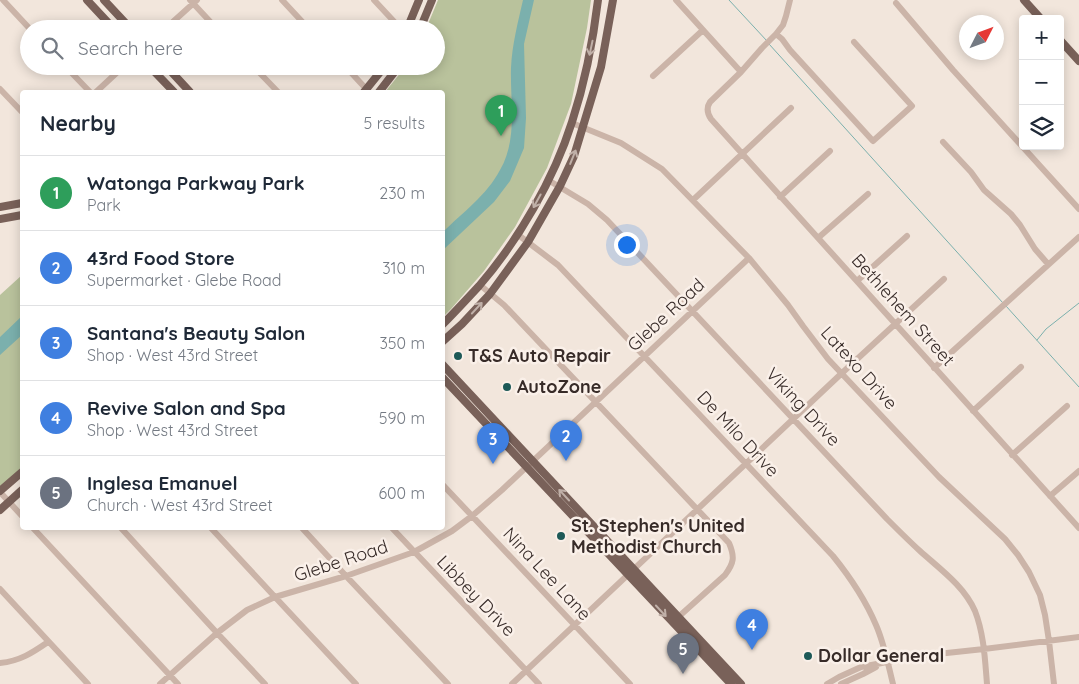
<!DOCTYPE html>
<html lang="en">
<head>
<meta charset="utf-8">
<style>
  body { margin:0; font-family:Quicksand,sans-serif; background:#f6f6f7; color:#1f2937 }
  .controls { position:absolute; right:15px; top:15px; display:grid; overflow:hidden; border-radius:5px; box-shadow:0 2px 12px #0003 }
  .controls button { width:45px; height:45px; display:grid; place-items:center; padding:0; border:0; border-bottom:1px solid #e0e1e3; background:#fff; color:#1f2937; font:25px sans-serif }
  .compass { position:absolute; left:959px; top:15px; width:45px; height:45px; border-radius:50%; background:#fff; box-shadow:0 2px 12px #0003; rotate:48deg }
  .you { position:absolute; left:626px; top:244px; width:18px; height:18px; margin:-12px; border:4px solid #fff; border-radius:50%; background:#1a73e8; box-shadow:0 0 0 8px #1a73e833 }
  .badge { display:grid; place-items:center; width:32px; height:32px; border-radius:50%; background:#ea580c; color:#fff; font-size:16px; font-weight:700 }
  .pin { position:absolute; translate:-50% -41px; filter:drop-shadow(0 1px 2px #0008) }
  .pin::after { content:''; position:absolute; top:26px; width:18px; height:15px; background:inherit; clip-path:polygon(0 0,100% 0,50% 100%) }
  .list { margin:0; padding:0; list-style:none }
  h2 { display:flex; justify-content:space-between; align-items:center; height:65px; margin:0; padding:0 20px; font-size:21px }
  h2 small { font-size:16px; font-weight:400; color:#747a83 }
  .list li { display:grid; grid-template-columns:32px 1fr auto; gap:15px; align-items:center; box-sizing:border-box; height:75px; padding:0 20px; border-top:1px solid #e0e1e3 }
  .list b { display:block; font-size:19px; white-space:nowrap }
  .list p { margin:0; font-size:16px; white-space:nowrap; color:#747a83 }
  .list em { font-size:16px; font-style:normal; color:#747a83 }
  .icon { flex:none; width:28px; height:28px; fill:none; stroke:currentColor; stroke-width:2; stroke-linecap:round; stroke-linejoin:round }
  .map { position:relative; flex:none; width:1079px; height:684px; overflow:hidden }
  .search { position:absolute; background:#fff; box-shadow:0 2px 12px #0003; left:20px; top:20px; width:425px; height:55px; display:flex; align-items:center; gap:12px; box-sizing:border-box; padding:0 18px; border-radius:28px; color:#747a83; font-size:19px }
  .panel { position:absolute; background:#fff; box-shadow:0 2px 12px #0003; left:20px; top:90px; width:425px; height:440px; border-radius:5px }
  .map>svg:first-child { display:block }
  .green { fill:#b9c29c }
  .water { fill:#7bb0ad }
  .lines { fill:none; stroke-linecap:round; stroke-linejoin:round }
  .stream { stroke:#7bb0ad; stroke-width:1 }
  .minor { stroke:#cbb4a8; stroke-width:6 }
  .major { stroke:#796159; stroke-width:8 }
  .oneway { stroke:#c0b0a8 }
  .poi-dot { fill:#1d5957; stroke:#faf0e9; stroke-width:2 }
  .labels { text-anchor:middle; stroke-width:5; stroke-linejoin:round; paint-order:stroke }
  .street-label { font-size:18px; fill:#372b28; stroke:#faf0e9 }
  .poi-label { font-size:18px; font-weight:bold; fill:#372b28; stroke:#faf0e9; text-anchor:start }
</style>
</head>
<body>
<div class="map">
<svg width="1079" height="684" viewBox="0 0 1079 684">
  <rect width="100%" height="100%" fill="#f2e6dc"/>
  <!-- green -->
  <path class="green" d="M438 0H591L587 28 571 104 547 168 515 227 484 271 451 309 443 317 442 92H385L406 66H436V29H426Z
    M22 275V469L0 487V295Z"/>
  <!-- water -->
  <path class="water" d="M523 0H534L524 44 526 118 524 148 510 181 494 202 443 250V232C462 213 487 195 500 170 518 139 510 102 511 68 512 45 518 22 523 0Z
    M22 316V335L0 355V337Z"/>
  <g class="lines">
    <!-- stream -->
    <path class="stream" d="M729 0 767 41
      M769 44 1003 303
      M1006 306 1079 387
      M1037 340 1046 329 1079 303"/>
    <!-- minor -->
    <path class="minor" d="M3 0 30 29
      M190 0 217 29
      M282 0 309 29
      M374 0 401 29
      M676 0 741 72
      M790 0 786 16 783 25 776 34 762 48 741 72 710 102C706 108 707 113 711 119L1079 528
      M896 3 953 70 1079 209
      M165 29 197 0
      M776 34 782 39 790 50 873 141 912 106 854 42
      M65 66 90 92
      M253 66 278 92
      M345 66 369 92
      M653 76 703 30
      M0 89 22 112
      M96 92 124 66
      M572 123 621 143 662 169 749 258 788 305 803 326 828 359 939 477 1005 539 1018 555 1029 572 1040 595 1045 615 1049 641 1054 684
      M943 142 971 172 984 190 1011 214 1020 225 1035 249 1048 264
      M548 180 588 204 607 220 887 519C898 530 909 541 920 551 940 569 964 586 975 611 984 634 985 660 987 684
      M780 197 830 151
      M693 200 791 108
      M517 234 558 265 833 556C850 577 865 599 876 625 884 643 888 664 893 684
      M818 238 868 194
      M857 281 907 236
      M480 285 504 305 729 543C735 557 734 563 725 575L675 620
      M934 368 1079 237
      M973 411 1021 367
      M1012 455 1067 406
      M442 484 630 684
      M0 492 22 516
      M1050 496 1079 471
      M33 528 178 684
      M121 528 217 633 265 684
      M211 528 275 597 356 684
      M302 528 346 576 448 684
      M392 528 539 684
      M0 589 88 684
      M0 663C20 661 32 653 48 642
      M160 684 217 633 247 610 275 597 346 576 414 552 452 531 472 516 502 490 749 258
      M512 684 842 373 944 279
      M827 684 839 677 861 667 887 662 928 655 984 649 1079 637
      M841 684 863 674 876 667"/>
    <!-- major -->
    <path class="major" d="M87 0 114 29
      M104 0 131 29
      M1024 0 1041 19
      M407 29 419 0
      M420 29 432 0
      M1060 40 1079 61
      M149 66 174 92
      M166 66 190 92
      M364 92 385 66
      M379 92 399 66
      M0 207 22 203
      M0 219 22 215
      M442 325C455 312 467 299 479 286 518 241 554 179 572 122 585 82 593 42 598 0
      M442 342 462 324 490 294 528 242 560 186 574 156 601 67 613 0
      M442 364 741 684
      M442 377 731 684
      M0 491 22 472
      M0 510 22 490"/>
  </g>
  <!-- one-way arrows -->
  <defs><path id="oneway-shaft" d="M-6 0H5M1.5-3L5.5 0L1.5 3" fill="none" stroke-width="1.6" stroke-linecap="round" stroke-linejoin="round" transform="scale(1.25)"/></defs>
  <g class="oneway">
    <use href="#oneway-shaft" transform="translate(591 48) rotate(102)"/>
    <use href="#oneway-shaft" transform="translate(573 157) rotate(-68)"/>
    <use href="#oneway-shaft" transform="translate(537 201) rotate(119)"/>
    <use href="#oneway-shaft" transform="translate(477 308) rotate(-47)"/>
    <use href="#oneway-shaft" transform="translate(564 495) rotate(-133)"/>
    <use href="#oneway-shaft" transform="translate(661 611) rotate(47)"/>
  </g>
  <!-- markers -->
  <g class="poi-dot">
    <circle cx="458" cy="356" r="5"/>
    <circle cx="507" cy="387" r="5"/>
    <circle cx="561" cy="536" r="5"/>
    <circle cx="808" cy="656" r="5"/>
  </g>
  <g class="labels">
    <!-- street labels -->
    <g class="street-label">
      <text transform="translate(903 310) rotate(48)" y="6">Bethlehem Street</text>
      <text transform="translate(666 315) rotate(-43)" y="6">Glebe Road</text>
      <text transform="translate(859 368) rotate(48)" y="6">Latexo Drive</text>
      <text transform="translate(803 407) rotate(47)" y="6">Viking Drive</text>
      <text transform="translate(738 434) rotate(47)" y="6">De Milo Drive</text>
      <text transform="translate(341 561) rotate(-18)" y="6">Glebe Road</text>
      <text transform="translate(547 574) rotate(47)" y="6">Nina Lee Lane</text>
      <text transform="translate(476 596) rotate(46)" y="6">Libbey Drive</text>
    </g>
    <!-- poi labels -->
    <g class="poi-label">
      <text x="468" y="362">T&amp;S Auto Repair</text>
      <text x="517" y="393">AutoZone</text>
      <text x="571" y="532">St. Stephen's United<tspan x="571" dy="21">Methodist Church</tspan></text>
      <text x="818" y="662">Dollar General</text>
    </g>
  </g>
</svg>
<div class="controls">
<button>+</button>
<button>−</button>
<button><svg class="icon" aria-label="layers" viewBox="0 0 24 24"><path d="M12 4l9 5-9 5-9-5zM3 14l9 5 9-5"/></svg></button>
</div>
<svg class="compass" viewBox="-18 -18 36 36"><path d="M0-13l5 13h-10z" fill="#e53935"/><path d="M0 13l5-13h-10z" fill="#747a83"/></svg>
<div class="you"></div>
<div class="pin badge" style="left:501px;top:136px;background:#2e9e5b">1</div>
<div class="pin badge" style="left:566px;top:461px;background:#3f7fe0">2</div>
<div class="pin badge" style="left:493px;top:464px;background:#3f7fe0">3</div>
<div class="pin badge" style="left:752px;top:650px;background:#3f7fe0">4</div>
<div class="pin badge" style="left:683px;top:674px;background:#6b7280">5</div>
<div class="search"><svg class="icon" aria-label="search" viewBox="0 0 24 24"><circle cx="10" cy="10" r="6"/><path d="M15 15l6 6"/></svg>Search here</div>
<section class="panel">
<h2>Nearby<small>5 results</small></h2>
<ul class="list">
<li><span class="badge" style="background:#2e9e5b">1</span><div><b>Watonga Parkway Park</b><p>Park</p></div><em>230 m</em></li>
<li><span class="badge" style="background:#3f7fe0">2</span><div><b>43rd Food Store</b><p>Supermarket · Glebe Road</p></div><em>310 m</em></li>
<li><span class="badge" style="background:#3f7fe0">3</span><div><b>Santana's Beauty Salon</b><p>Shop · West 43rd Street</p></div><em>350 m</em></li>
<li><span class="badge" style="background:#3f7fe0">4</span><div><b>Revive Salon and Spa</b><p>Shop · West 43rd Street</p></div><em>590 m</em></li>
<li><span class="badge" style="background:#6b7280">5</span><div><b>Inglesa Emanuel</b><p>Church · West 43rd Street</p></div><em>600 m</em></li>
</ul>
</section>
</div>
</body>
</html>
